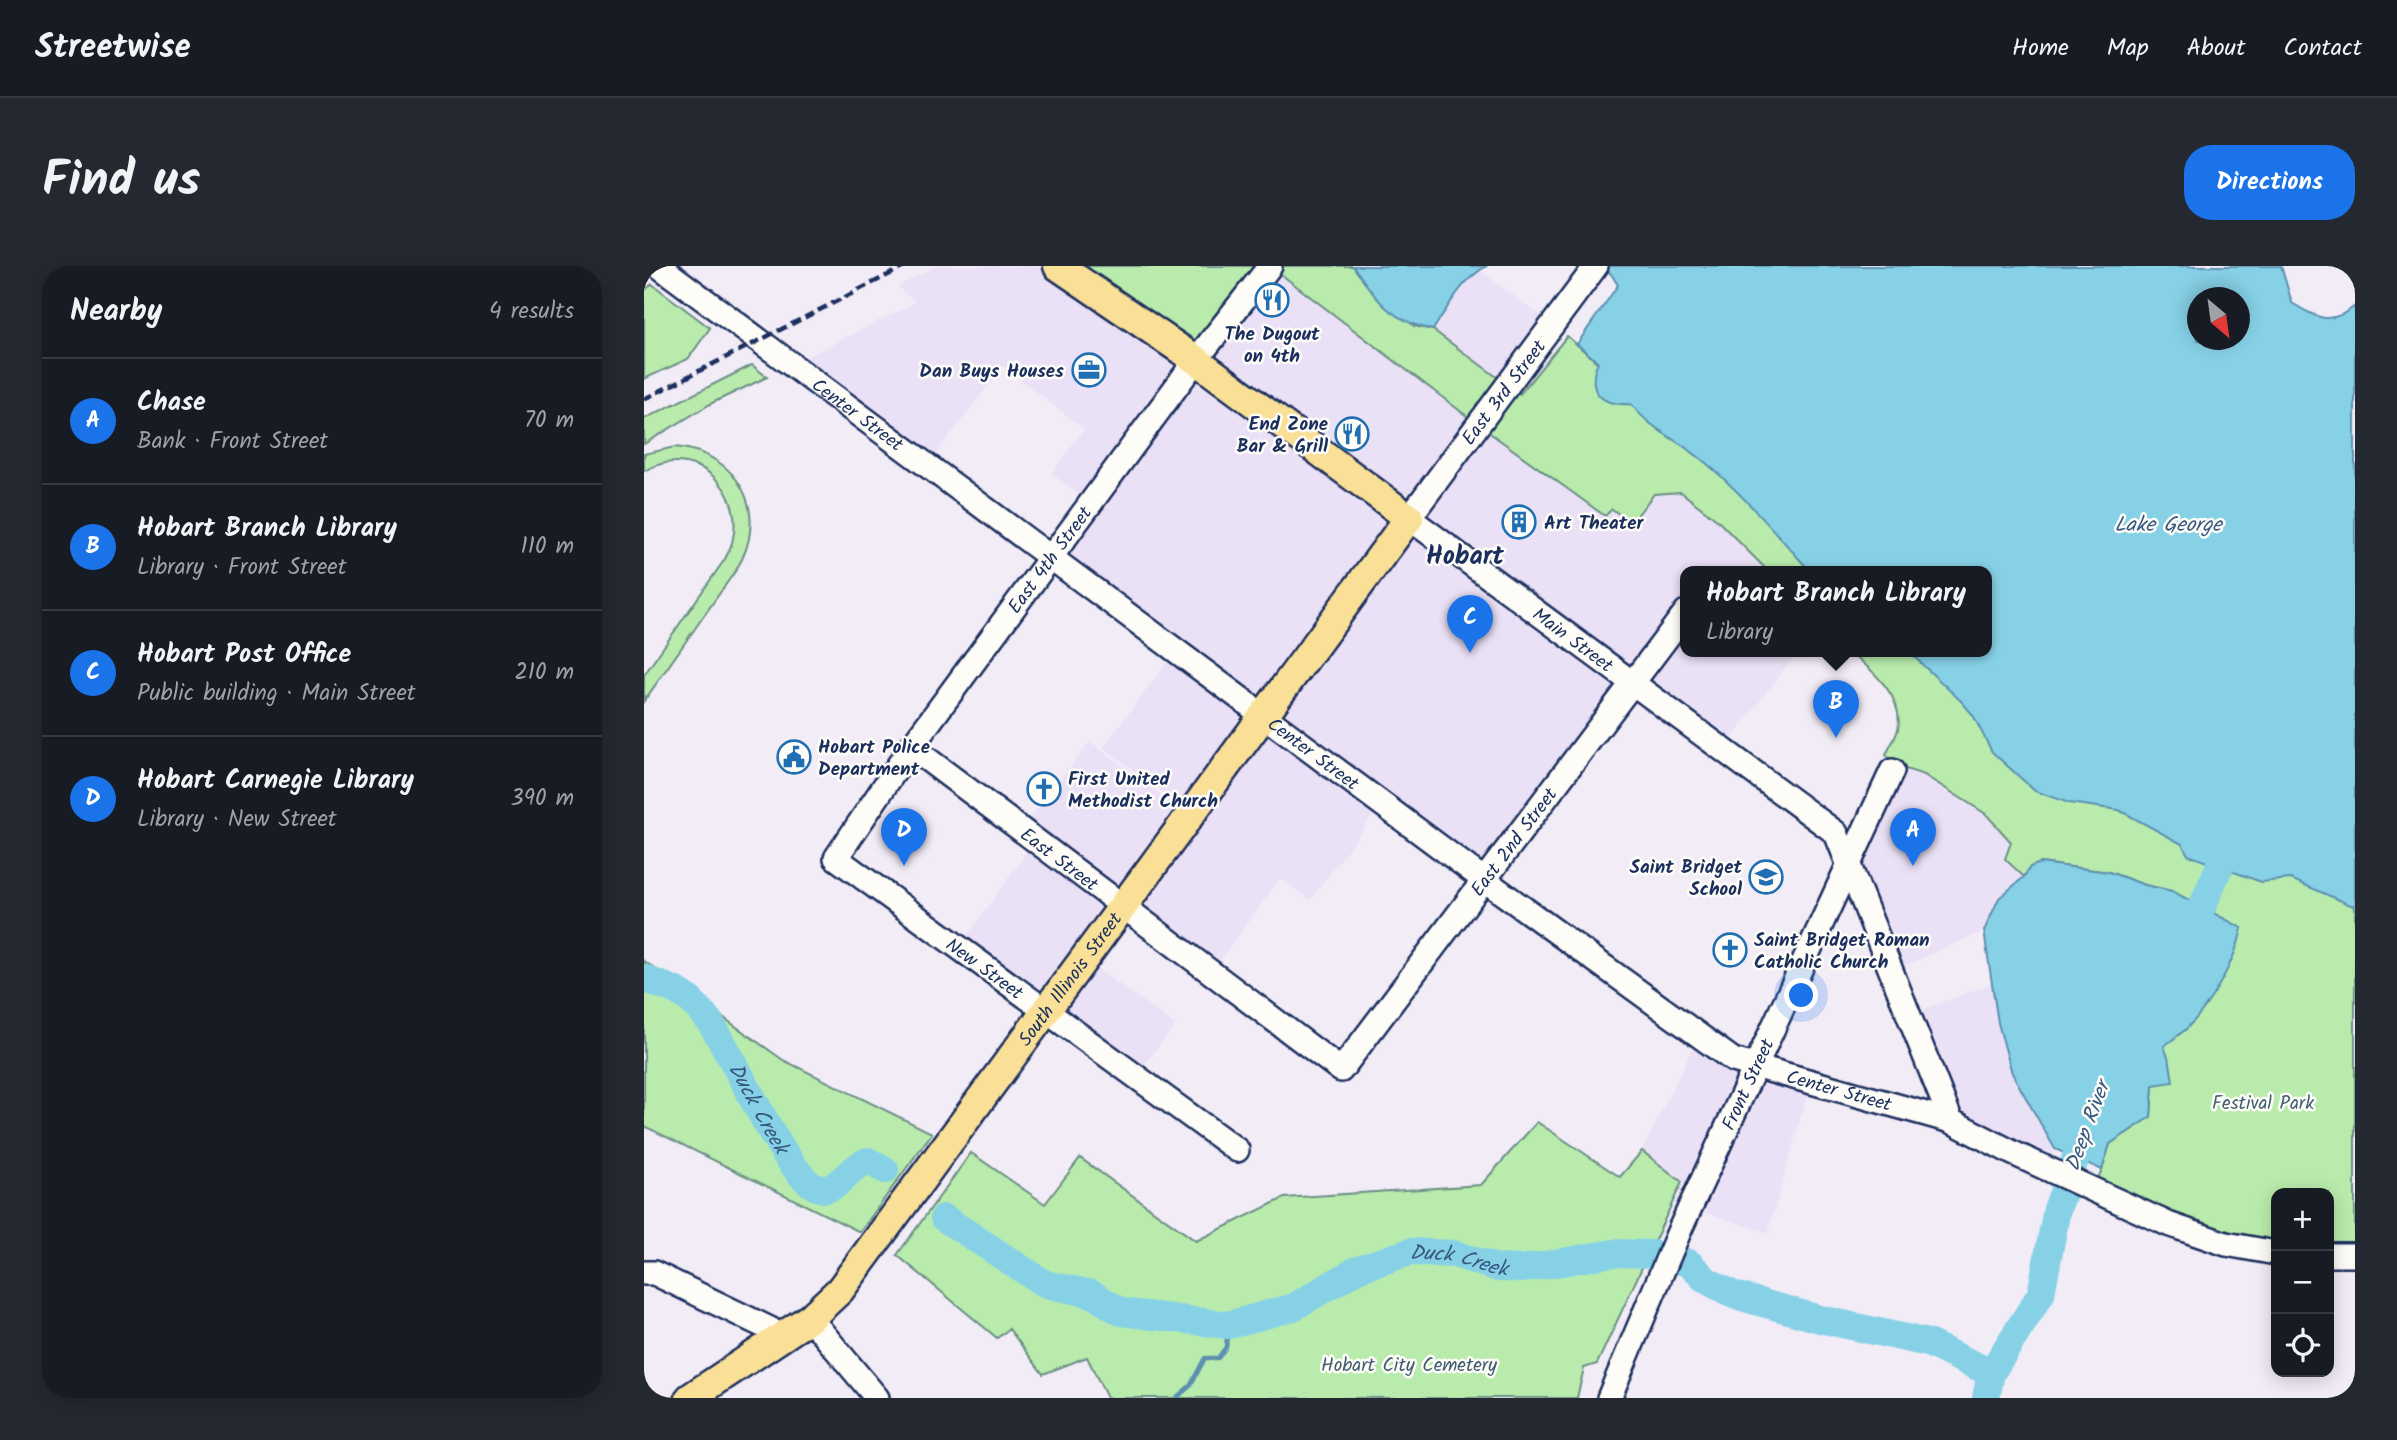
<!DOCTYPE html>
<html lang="en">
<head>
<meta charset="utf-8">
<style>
  body { margin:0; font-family:Kalam,sans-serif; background:#242831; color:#f1f3f6 }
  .controls { position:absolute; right:21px; bottom:21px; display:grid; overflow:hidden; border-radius:14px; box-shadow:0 4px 18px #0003 }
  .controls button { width:63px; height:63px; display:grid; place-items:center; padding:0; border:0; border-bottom:2px solid #363941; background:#171b24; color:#f1f3f6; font:35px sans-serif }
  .compass { position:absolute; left:1543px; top:21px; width:63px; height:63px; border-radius:50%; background:#171b24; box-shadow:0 4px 18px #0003; rotate:151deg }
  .you { position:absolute; left:1158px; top:730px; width:24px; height:24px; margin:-18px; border:5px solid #fff; border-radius:50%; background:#1a73e8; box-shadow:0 0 0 10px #1a73e833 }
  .badge { display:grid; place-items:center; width:46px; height:46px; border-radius:50%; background:#1a73e8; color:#fff; font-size:23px; font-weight:700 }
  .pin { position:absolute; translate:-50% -58px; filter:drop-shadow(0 2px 4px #0008) }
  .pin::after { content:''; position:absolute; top:37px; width:24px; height:21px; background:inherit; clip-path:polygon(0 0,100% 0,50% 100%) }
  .popup { position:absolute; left:1036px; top:300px; width:312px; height:91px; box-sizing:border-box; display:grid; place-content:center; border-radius:14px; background:#171b24; filter:drop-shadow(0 2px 5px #0005); font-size:23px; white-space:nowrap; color:#9ea1a6 }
  .popup b { font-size:26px; color:#f1f3f6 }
  .popup::after { content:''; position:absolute; left:50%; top:100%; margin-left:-14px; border:14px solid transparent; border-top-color:#171b24 }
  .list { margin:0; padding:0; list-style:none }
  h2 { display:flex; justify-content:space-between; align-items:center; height:91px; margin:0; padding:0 28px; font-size:30px }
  h2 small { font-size:23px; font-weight:400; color:#9ea1a6 }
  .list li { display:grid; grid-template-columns:46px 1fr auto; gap:21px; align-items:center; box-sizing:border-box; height:126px; padding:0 28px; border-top:2px solid #363941 }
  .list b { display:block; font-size:26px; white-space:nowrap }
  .list p { margin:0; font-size:23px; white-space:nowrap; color:#9ea1a6 }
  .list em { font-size:23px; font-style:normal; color:#9ea1a6 }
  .icon { flex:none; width:38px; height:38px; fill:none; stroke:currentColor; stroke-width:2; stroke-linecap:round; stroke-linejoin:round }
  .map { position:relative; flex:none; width:1711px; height:1132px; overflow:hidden; border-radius:28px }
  header { display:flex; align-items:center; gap:42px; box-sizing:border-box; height:98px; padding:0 35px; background:#171b24; border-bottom:2px solid #363941 }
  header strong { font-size:33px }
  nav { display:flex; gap:38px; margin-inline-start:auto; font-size:24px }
  .intro { display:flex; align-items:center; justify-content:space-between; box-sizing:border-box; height:168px; padding:0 42px }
  h1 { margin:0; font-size:49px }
  .button { padding:18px 32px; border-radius:28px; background:#1a73e8; color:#fff; font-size:24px; font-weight:700 }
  main { display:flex; gap:42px; padding:0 42px }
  aside { flex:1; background:#171b24; border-radius:28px; box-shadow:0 4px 18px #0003 }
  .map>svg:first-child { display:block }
  .built { fill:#ebe1f7 }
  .green { fill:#b9ecac; stroke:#6a8e85; stroke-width:2 }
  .water { fill:#87d1e7; stroke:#5c90b0; stroke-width:2; fill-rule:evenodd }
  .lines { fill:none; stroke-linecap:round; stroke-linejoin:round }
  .stream { stroke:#5c90b0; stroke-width:4.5 }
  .river { stroke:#87d1e7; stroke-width:28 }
  .minor-casing { stroke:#1b2f5e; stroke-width:28 }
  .major-casing { stroke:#1b2f5e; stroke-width:33 }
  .minor { stroke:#fdfcf7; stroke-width:23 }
  .major { stroke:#f9e096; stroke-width:28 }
  .rail { stroke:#1b2f5e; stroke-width:4.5; stroke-dasharray:10 5; stroke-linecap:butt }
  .labels { text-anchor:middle; stroke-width:5; stroke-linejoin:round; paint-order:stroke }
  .poi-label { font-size:19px; font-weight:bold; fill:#1b2f5e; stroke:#fdfcf7; text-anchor:start }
  .street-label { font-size:19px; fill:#1b2f5e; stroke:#fdfcf7 }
  .park-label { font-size:19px; fill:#425e72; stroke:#fdfcf7 }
  .water-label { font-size:21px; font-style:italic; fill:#365880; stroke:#fdfcf7 }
  .district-label { font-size:26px; font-weight:bold; fill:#1b2f5e; stroke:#fdfcf7 }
</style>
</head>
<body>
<header>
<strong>Streetwise</strong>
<nav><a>Home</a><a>Map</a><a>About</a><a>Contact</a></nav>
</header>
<div class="intro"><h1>Find us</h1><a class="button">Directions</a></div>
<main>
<aside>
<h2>Nearby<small>4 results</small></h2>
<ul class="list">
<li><span class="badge">A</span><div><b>Chase</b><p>Bank · Front Street</p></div><em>70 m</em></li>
<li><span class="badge">B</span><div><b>Hobart Branch Library</b><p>Library · Front Street</p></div><em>110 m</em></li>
<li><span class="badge">C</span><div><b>Hobart Post Office</b><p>Public building · Main Street</p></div><em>210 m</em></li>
<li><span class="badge">D</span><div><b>Hobart Carnegie Library</b><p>Library · New Street</p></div><em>390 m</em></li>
</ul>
</aside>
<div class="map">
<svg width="1711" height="1132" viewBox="0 0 1711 1132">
  <rect width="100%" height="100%" fill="#f2ecf7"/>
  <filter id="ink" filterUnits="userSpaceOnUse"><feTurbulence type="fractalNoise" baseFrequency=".0143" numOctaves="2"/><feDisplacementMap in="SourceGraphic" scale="14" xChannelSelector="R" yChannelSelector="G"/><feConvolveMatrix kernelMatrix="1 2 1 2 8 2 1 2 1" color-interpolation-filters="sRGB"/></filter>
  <g filter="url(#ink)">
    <!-- built -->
    <path class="built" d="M292 0H409L984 416 839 610 409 292 446 236 407 208 440 163 359 101 284 198 149 98 272 36 253 21Z
      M626 0 832 157 764 248 551 90Z
      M835 4 908 58 862 119 789 64 806 37Z
      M837 160 987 257 1010 228 1037 226 1074 255 1125 306H1042V386H1153L1080 483 768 252Z
      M531 386 617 450 547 548 459 481Z
      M622 453 737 539 666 634 636 613 568 705 481 641Z
      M446 475 545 550 479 638 378 563Z
      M1252 500 1280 509 1343 549 1367 576 1361 593 1380 611 1355 632 1340 665 1249 705 1208 601Z
      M390 576 478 641 401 745 315 681Z
      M443 695 532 759 492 809 404 747Z
      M1349 717 1354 757 1368 807 1411 883 1404 901 1309 853 1267 748Z
      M1054 771 1109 802 1052 926 998 885Z
      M1113 803 1166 819 1124 967 1048 942Z"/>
    <!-- green -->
    <path class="green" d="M437 0H622L551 90Z
      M626 0H709L721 17 770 60 789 64 876 128 923 70 1193 306H1125L1074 255 1037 226 1010 228 987 257 968 243 961 250 832 157Z
      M8 18 66 62 44 93 0 113V25Z
      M108 99 123 111 68 137 0 178V153Z
      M31 181C96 187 127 249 92 304L0 435V409L81 293C113 237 59 172 0 205V188Z
      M1207 386H1290L1711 624V984H1685V927H1632V981L1579 971 1450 920 1458 904 1466 878 1507 851 1509 818 1526 797 1519 780 1543 762 1528 625 1501 619 1465 606 1397 597 1386 601 1380 611 1361 593 1367 576 1342 548 1280 509 1252 500 1242 489C1245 481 1252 472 1254 463 1260 431 1229 405 1207 386Z
      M0 695 139 794 288 867 216 966 0 860Z
      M893 856 976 911 998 885 1038 916 953 1098 940 1102 933 1132H463L443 1091 399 1108 365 1063 353 1072 253 989 327 887 401 938 436 892 552 975 640 932 837 919Z"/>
    <!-- water -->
    <path class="water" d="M709 0H843C819 12 803 42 789 64 745 54 734 35 709 0Z
      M957 0H1637L1648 37C1673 52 1686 60 1711 40V641L1647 613 1617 616 1544 589 1538 578 1475 544 1425 537 1391 525 1348 486 1329 449 1318 436 1265 386H1342V306H1167C1133 269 1101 230 1062 197 1036 174 1010 167 987 138 956 140 942 125 954 96L933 78 974 19 967 8ZM1554 32H1596V74H1554Z
      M1396 597 1465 606 1501 619 1528 625 1598 662C1592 694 1566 740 1542 763 1535 769 1527 775 1520 780L1526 797 1529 816 1509 819 1507 851 1466 878 1458 904 1411 883 1368 807 1354 757 1340 665 1355 632 1380 611 1386 601Z"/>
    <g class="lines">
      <!-- stream -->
      <path class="stream" d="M532 1132 546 1120 561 1092H574L582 1081 584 1059"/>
      <!-- river -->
      <g class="river">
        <path d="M1544 674 1576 599"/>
        <path id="s1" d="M0 712C11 718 23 720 34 726 45 731 58 746 65 755 88 784 146 924 180 923 195 923 207 900 224 895L241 904"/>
        <path id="s2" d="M300 952 401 1018 448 1028 477 1046 584 1059 650 1041 714 1003 766 986 810 988 854 1002 878 1003 969 987 1009 988 1045 997 1062 1014 1090 1029 1176 1053 1284 1077 1347 1107"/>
        <path d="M1342 1132 1347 1107 1397 1028 1413 943 1445 856"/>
      </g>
      <defs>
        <g id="minor">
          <path id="s3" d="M15 0 839 613 1089 794 1307 855 1369 887 1524 958 1582 978 1632 987"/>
          <path id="s4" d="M952 0 765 252 1192 567 1307 855"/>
          <path id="s5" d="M267 481 697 804 1042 346"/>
          <path id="s6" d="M593 884 192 592 267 481 552 94 626 0"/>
          <path d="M1685 989H1711"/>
          <path d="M0 1007H10L126 1063 137 1071"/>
          <path d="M166 1052 233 1132"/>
          <path id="s7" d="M965 1132 1037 961 1248 505"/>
        </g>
        <g id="major">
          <path id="s8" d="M46 1132 166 1052 196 1024 765 252 552 94 414 0"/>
        </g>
      </defs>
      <!-- minor casing -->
      <use href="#minor" class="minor-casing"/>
      <!-- major casing -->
      <use href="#major" class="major-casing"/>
      <!-- minor -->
      <use href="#minor" class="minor"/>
      <!-- major -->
      <use href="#major" class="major"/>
      <!-- rail -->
      <path class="rail" d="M0 133 262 0"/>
    </g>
  </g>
  <!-- icons -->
  <defs>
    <symbol id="restaurant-ring" viewBox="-11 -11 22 22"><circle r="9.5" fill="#fdfcf7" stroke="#1f6fb2" stroke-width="1.5"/><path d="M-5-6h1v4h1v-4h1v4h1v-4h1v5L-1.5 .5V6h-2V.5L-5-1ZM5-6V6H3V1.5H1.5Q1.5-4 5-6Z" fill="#1f6fb2"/></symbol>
    <symbol id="office-ring" viewBox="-11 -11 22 22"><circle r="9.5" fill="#fdfcf7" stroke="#1f6fb2" stroke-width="1.5"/><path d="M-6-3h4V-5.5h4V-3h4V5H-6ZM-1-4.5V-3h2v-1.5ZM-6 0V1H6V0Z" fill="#1f6fb2"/></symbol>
    <symbol id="building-ring" viewBox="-11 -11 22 22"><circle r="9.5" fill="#fdfcf7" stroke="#1f6fb2" stroke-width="1.5"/><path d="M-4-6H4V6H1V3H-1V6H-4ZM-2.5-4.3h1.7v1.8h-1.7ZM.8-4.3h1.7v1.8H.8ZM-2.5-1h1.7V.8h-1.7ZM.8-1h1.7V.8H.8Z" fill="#1f6fb2"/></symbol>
    <symbol id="civic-ring" viewBox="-11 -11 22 22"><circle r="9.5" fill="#fdfcf7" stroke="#1f6fb2" stroke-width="1.5"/><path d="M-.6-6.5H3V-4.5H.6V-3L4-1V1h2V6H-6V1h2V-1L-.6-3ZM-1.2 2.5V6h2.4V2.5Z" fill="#1f6fb2"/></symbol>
    <symbol id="church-ring" viewBox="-11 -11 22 22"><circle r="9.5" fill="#fdfcf7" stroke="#1f6fb2" stroke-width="1.5"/><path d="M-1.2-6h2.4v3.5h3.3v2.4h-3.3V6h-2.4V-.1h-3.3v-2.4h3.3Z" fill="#1f6fb2"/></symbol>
    <symbol id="school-ring" viewBox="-11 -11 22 22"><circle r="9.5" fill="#fdfcf7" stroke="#1f6fb2" stroke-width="1.5"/><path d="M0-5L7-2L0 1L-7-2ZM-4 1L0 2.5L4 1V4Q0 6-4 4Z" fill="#1f6fb2"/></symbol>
  </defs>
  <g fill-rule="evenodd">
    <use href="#restaurant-ring" x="609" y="15" width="38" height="38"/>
    <use href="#office-ring" x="426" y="85" width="38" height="38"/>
    <use href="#restaurant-ring" x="689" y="149" width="38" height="38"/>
    <use href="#building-ring" x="856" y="237" width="38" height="38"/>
    <use href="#civic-ring" x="131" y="472" width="38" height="38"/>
    <use href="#church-ring" x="381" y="504" width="38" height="38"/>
    <use href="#school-ring" x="1103" y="592" width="38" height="38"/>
    <use href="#church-ring" x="1067" y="665" width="38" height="38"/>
  </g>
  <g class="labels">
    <!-- poi labels -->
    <g class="poi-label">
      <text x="628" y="74" text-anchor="middle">The Dugout<tspan x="628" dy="22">on 4th</tspan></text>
      <text x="420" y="111" text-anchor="end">Dan Buys Houses</text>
      <text x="684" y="164" text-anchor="end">End Zone<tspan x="684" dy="22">Bar &amp; Grill</tspan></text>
      <text x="900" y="263">Art Theater</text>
      <text x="174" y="487">Hobart Police<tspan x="174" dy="22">Department</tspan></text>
      <text x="424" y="519">First United<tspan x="424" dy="22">Methodist Church</tspan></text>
      <text x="1098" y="607" text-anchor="end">Saint Bridget<tspan x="1098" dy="22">School</tspan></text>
      <text x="1110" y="680">Saint Bridget Roman<tspan x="1110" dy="22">Catholic Church</tspan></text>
    </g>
    <!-- street labels -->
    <g class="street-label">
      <text transform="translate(859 126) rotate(-53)" y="7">East 3rd Street</text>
      <text dy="7" stroke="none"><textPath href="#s3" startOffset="248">Center Street</textPath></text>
      <text dy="7" stroke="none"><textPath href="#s6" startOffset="863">East 4th Street</textPath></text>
      <text dy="7" stroke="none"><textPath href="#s4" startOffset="518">Main Street</textPath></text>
      <text dy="7" stroke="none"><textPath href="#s3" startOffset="816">Center Street</textPath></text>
      <text dy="7" stroke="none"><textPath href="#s5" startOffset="824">East 2nd Street</textPath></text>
      <text dy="7" stroke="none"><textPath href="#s5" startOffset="186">East Street</textPath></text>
      <text transform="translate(341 702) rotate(36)" y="7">New Street</text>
      <text dy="7" stroke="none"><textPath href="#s8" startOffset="572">South Illinois Street</textPath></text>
      <text dy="7" stroke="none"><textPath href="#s7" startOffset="343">Front Street</textPath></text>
      <text dy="7" stroke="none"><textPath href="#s3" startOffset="1446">Center Street</textPath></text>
    </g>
    <!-- park labels -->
    <g class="park-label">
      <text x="1619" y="843">Festival Park</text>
      <text x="765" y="1105">Hobart City Cemetery</text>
    </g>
    <!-- water labels -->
    <g class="water-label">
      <text x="1524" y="265">Lake George</text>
      <text dy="7" stroke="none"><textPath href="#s1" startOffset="180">Duck Creek</textPath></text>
      <text transform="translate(1443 860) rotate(-70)" y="7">Deep River</text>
      <text dy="7" stroke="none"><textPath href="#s2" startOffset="558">Duck Creek</textPath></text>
    </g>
    <!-- district labels -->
    <g class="district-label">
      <text x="821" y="298">Hobart</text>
    </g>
  </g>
</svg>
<div class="controls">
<button>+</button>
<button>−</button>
<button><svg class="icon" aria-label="locate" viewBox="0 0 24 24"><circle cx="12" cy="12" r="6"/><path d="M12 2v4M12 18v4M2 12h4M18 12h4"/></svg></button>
</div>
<svg class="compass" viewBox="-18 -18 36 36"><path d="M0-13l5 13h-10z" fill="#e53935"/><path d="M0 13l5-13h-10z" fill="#9ea1a6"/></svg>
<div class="you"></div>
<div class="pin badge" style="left:1269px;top:600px">A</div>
<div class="pin badge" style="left:1192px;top:472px">B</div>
<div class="popup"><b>Hobart Branch Library</b>Library</div>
<div class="pin badge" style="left:826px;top:387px">C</div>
<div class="pin badge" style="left:260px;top:600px">D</div>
</div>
</main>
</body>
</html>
